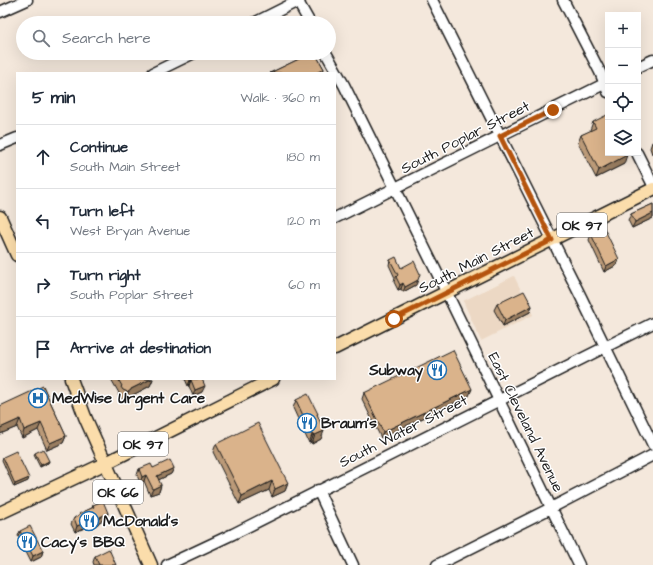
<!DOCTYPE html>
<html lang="en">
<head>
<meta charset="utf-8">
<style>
  body { margin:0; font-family:"Architects Daughter",sans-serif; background:#f2f2f3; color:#1f2937 }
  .controls { position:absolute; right:12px; top:12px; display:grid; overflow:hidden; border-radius:0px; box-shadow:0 4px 16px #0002 }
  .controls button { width:36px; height:36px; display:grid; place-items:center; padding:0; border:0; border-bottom:1px solid #e0e1e3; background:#fff; color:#1f2937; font:20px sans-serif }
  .stop { position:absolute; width:12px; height:12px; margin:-9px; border:3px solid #b45309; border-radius:50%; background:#fff }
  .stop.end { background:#b45309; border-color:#fff; box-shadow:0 1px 4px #0008 }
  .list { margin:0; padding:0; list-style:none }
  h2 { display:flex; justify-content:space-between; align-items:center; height:52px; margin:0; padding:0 16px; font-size:17px }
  h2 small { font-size:13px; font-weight:400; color:#747a83 }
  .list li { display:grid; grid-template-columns:26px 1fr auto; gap:12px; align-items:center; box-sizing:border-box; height:64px; padding:0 16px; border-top:1px solid #e0e1e3 }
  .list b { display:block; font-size:15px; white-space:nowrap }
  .list p { margin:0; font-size:13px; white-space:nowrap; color:#747a83 }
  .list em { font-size:13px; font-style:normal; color:#747a83 }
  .icon { flex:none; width:22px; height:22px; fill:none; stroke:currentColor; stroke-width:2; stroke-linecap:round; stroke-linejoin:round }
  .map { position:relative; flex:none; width:653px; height:565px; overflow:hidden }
  .search { position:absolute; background:#fff; box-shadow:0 4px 16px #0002; left:16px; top:16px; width:320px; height:44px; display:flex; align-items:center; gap:10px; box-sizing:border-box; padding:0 14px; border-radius:22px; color:#747a83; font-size:15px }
  .panel { position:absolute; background:#fff; box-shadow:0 4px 16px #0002; left:16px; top:72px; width:320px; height:308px; border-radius:0px }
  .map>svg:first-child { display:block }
  .built { fill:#ecd8c4 }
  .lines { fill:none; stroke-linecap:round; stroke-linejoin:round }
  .minor-casing { stroke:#1c1c1c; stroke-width:13 }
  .major-casing { stroke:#1c1c1c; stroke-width:15 }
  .minor { stroke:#fff; stroke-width:10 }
  .major { stroke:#fbddab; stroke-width:12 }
  .wall { fill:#bb9a78; stroke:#1c1c1c }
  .shaded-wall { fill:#997d61; stroke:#1c1c1c }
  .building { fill:#dab38b; stroke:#1c1c1c }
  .route { stroke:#b45309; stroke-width:5 }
  .labels { text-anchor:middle; stroke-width:3; stroke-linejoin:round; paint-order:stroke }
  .shield { fill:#fff; stroke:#606060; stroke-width:1 }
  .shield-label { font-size:14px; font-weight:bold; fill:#1c1c1c }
  .street-label { font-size:15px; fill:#1c1c1c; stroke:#fff }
  .poi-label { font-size:15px; font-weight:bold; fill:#1c1c1c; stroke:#fff; text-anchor:start }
</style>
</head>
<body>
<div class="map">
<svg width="653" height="565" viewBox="0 0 653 565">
  <rect width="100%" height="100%" fill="#f4e8dc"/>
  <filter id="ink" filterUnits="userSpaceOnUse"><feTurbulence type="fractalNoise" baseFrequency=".025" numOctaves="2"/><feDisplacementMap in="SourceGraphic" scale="8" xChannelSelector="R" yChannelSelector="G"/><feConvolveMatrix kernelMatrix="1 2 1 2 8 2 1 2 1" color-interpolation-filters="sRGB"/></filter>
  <g filter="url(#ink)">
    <!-- built -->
    <path class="built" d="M514 276 533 315 481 341 463 301Z"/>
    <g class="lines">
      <defs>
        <path id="minor" d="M297 0 310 23
          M432 0 580 295 653 445
          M563 0 600 72 608 92
          M0 12 27 0
          M254 23 300 0
          M326 53 344 85 441 281 579 565
          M638 67 653 60
          M153 73 194 53
          M0 145 17 138
          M637 153 653 185
          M335 218 608 82
          M318 490 353 565
          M167 565 233 534 653 323
          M437 565 551 508 653 455"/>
        <path id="major" d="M0 217 17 255
          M335 348 653 189
          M71 379 85 417 151 565
          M0 513 106 463 273 379"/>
      </defs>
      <!-- minor casing -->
      <use href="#minor" class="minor-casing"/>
      <!-- major casing -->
      <use href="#major" class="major-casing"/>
      <!-- minor -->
      <use href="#minor" class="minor"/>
      <!-- major -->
      <use href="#major" class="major"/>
    </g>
    <!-- wall -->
    <path class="wall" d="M294 53H315L324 69 322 73H270L297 60Z
      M593 122 624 164 596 178 578 143 581 135 591 131 590 130Z
      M652 142H653V153L652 154 650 148Z
      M653 204V218L632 228 628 220 631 214Z
      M591 234 619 259 617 265 604 272 589 240Z
      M390 260 401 268 416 285 403 292 401 289 398 290 394 282 395 278 389 265Z
      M497 304 532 306 530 312 503 326 494 310Z
      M111 379H153L150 386 129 397 128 398 125 400 120 398 118 395 119 393Z
      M185 379H202V392L193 396 189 386H188Z
      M43 386 66 436 63 443 47 450 38 430 22 438 17 427 0 434Z
      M364 393 469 396 381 438 362 399Z
      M296 400 318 414 317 415 321 439 312 444 311 442 309 443 293 408Z
      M216 444 288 483 285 491 272 497 269 490 239 504 213 452Z
      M35 453 49 461 48 463 40 467 34 455Z
      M3 457 28 481 14 487 2 460Z
      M153 468H174L171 474 158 480 161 485 159 492 150 495 144 481 140 483 137 475 139 469Z
      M93 505 108 513 106 519 99 522 98 524 89 528V526L75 532 71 524 74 518 78 516 79 514 92 508Z
      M20 531 43 551 41 557 31 562 18 536Z
      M95 556 116 565H94L93 562Z"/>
    <!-- shaded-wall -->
    <path class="shaded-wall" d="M324 69 322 73H316Z
      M627 155 624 164 596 178 599 170Z
      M653 213V218L632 228 635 222Z
      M619 259 617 265 604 272 606 266Z
      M418 280 416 285 403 292 405 287Z
      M403 283 401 289 398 290 400 285Z
      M532 306 530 312 503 326 505 320Z
      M151 379H153L150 386 129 397 128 398 125 400 128 392 131 389Z
      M190 380H191L189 386H188Z
      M205 386 202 392 193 396 195 390Z
      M472 389 469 396 381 438 383 432Z
      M20 419 17 427 0 434V428Z
      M41 423 38 430 22 438 24 430Z
      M324 431 321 439 312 444 315 435Z
      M314 434 311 442 309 443 312 435Z
      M66 436 63 443 47 450 50 443Z
      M49 461 48 463 40 467 41 465Z
      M174 468 171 474 154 482 157 476Z
      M146 475 144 481 140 483 142 477Z
      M29 478 28 481 14 487 15 484Z
      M272 481 269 490 239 504 242 496Z
      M288 483 285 491 272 497 275 489Z
      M161 485 159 492 150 495 153 489Z
      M108 513 106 519 99 522 98 524 89 528 92 522 100 517Z
      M91 520 89 526 75 532 77 526Z
      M43 551 41 557 31 562 33 556Z"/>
    <!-- building -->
    <path class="building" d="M299 21 300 23H294Z
      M301 53H315L324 69 316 73H270L303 57Z
      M607 115 608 116V153H626L627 155 599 170 581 135 596 128 593 122Z
      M653 204V213L635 222 631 214Z
      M604 228 619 259 606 266 591 234Z
      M396 257 401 268 414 261 420 274 418 280 405 287 403 283 400 285 396 277 398 275 390 260Z
      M524 291 532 306 505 320 497 304Z
      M453 350 472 389 383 432 364 393Z
      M118 379H151L131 389V390L128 392 123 390 121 387 122 386Z
      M190 379H202L205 386 195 390 191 380H190Z
      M43 386 66 436 50 443 41 423 24 430 20 419 0 428V406Z
      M308 394 318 414H317L324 431 315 435 314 434 312 435 296 400Z
      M258 423 288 483 275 489 272 481 242 496 216 444Z
      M43 449 49 461 41 465 35 453Z
      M16 451 29 478 15 484 3 457Z
      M170 460 174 468 157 476 161 485 153 489 146 475 142 477 139 469 151 464 153 468Z
      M103 501 108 513 100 517V518L92 522 91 520 77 526 74 518 79 515V514L94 507 93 505Z
      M30 526 43 551 33 556 20 531Z
      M109 549 116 565H99L95 556Z"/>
  </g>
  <g class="lines" filter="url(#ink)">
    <!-- route -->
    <path class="route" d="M394 319 552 240 500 136 553 110"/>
  </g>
  <!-- icons -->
  <defs>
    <symbol id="restaurant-ring" viewBox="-11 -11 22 22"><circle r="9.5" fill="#fff" stroke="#1f6fb2" stroke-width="1.5"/><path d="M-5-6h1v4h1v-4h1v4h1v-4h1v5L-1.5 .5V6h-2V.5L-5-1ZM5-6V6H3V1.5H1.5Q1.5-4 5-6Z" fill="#1f6fb2"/></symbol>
    <symbol id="hospital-ring" viewBox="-11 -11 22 22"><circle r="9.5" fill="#fff" stroke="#1f6fb2" stroke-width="1.5"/><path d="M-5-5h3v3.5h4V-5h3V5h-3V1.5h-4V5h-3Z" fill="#1f6fb2"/></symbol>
  </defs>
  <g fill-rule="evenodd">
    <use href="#restaurant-ring" x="426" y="359" width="22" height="22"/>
    <use href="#hospital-ring" x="27" y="387" width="22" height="22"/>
    <use href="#restaurant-ring" x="296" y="412" width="22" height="22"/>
    <use href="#restaurant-ring" x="78" y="510" width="22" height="22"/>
    <use href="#restaurant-ring" x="16" y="531" width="22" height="22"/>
  </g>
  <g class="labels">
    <!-- shield labels -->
    <g class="shield">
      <rect x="557" y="213" width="50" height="24" rx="3"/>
      <rect x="118" y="432" width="50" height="24" rx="3"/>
      <rect x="93" y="480" width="50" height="24" rx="3"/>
    </g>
    <g class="shield-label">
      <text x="582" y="230">OK 97</text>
      <text x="143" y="449">OK 97</text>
      <text x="118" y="497">OK 66</text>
    </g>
    <!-- street labels -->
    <g class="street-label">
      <text transform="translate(465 137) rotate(-27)" y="5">South Poplar Street</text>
      <text transform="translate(476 260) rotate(-27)" y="5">South Main Street</text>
      <text transform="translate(526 422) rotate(64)" y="5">East Cleveland Avenue</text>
      <text transform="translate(403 431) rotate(-27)" y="5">South Water Street</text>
    </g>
    <!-- poi labels -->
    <g class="poi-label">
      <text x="423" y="375" text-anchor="end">Subway</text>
      <text x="52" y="403">MedWise Urgent Care</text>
      <text x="321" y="428">Braum's</text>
      <text x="103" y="526">McDonald's</text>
      <text x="41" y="547">Cacy's BBQ</text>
    </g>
  </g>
</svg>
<div class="controls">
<button>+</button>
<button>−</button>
<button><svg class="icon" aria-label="locate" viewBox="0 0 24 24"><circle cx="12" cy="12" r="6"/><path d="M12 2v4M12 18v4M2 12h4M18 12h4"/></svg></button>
<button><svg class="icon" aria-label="layers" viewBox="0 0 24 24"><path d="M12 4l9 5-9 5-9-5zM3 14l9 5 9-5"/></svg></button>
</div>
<div class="stop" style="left:394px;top:319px"></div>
<div class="stop end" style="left:553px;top:110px"></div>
<div class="search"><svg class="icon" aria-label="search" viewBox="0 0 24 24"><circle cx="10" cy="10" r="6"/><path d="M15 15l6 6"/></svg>Search here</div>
<section class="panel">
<h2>5 min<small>Walk · 360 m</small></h2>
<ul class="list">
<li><svg class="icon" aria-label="ahead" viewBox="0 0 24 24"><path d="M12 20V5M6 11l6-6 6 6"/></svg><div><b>Continue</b><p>South Main Street</p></div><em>180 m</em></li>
<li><svg class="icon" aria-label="left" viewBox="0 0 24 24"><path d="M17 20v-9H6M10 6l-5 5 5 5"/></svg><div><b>Turn left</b><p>West Bryan Avenue</p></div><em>120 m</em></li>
<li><svg class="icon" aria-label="right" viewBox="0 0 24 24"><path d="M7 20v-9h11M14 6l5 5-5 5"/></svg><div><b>Turn right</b><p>South Poplar Street</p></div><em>60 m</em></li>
<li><svg class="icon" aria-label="arrive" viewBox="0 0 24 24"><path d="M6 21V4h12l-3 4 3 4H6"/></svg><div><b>Arrive at destination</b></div></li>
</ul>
</section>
</div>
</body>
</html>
